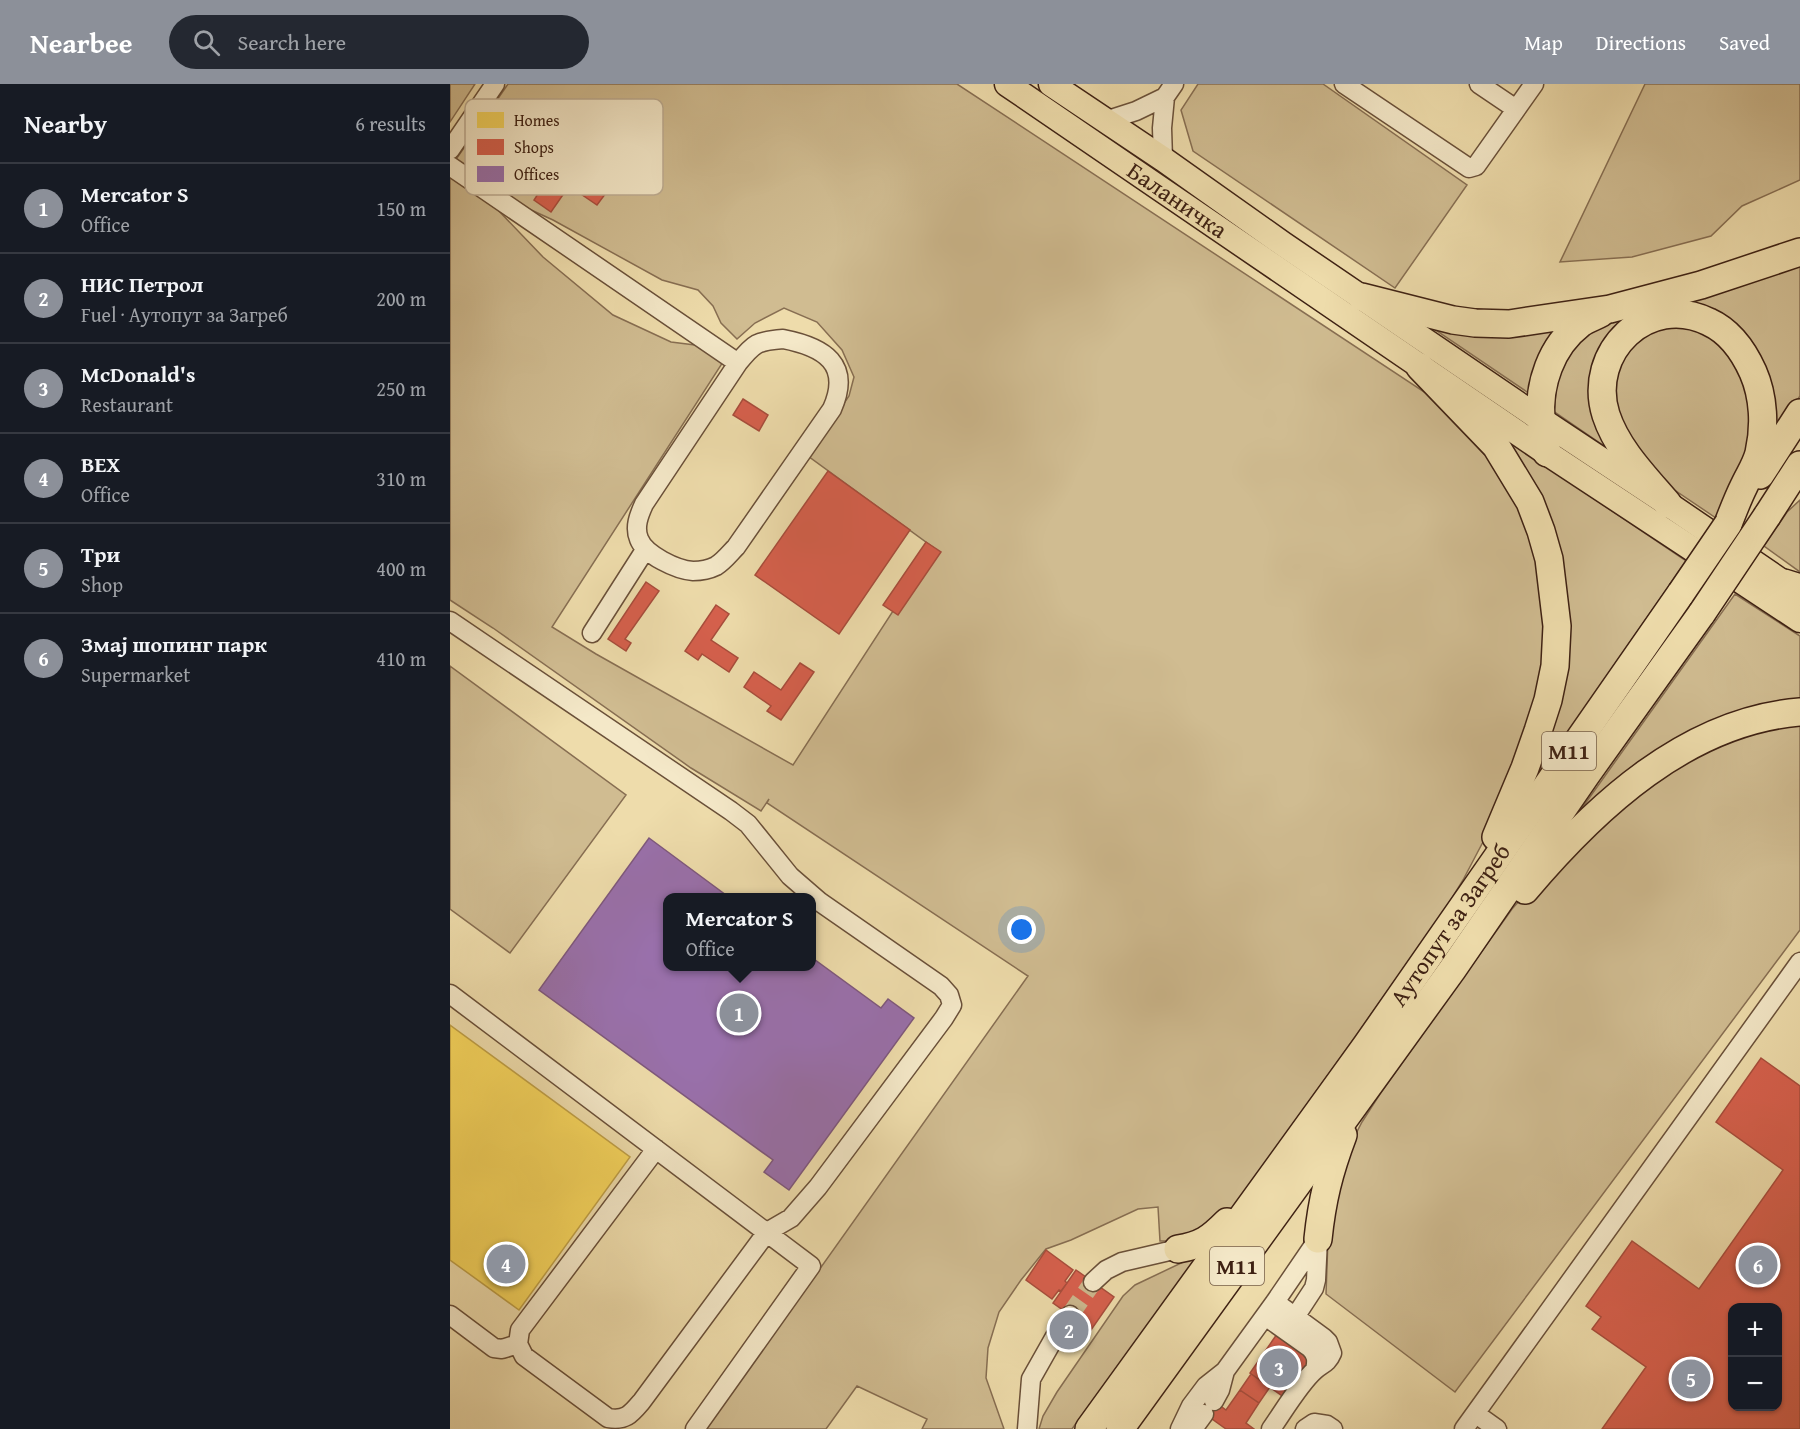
<!DOCTYPE html>
<html lang="en">
<head>
<meta charset="utf-8">
<style>
  body { margin:0; font-family:"Gentium Book Plus",serif; background:#242831; color:#f1f3f6 }
  .controls { position:absolute; right:18px; bottom:18px; display:grid; overflow:hidden; border-radius:12px; box-shadow:0 2px 4px #0004 }
  .controls button { width:54px; height:54px; display:grid; place-items:center; padding:0; border:0; border-bottom:2px solid #363941; background:#171b24; color:#f1f3f6; font:30px sans-serif }
  .you { position:absolute; left:572px; top:846px; width:21px; height:21px; margin:-15px; border:4px solid #fff; border-radius:50%; background:#1a73e8; box-shadow:0 0 0 9px #1a73e833 }
  .badge { display:grid; place-items:center; width:39px; height:39px; border-radius:50%; background:#8c9099; color:#fff; font-size:20px; font-weight:700 }
  .pin { position:absolute; translate:-50% -50%; border:3px solid #fff; box-shadow:0 2px 6px #0006 }
  .popup { position:absolute; left:213px; top:809px; width:153px; height:78px; box-sizing:border-box; display:grid; place-content:center; border-radius:12px; background:#171b24; filter:drop-shadow(0 2px 4px #0005); font-size:20px; white-space:nowrap; color:#9ea1a6 }
  .popup b { font-size:22px; color:#f1f3f6 }
  .popup::after { content:''; position:absolute; left:50%; top:100%; margin-left:-12px; border:12px solid transparent; border-top-color:#171b24 }
  .list { margin:0; padding:0; list-style:none }
  h2 { display:flex; justify-content:space-between; align-items:center; height:78px; margin:0; padding:0 24px; font-size:26px }
  h2 small { font-size:20px; font-weight:400; color:#9ea1a6 }
  .list li { display:grid; grid-template-columns:39px 1fr auto; gap:18px; align-items:center; box-sizing:border-box; height:90px; padding:0 24px; border-top:2px solid #363941 }
  .list b { display:block; font-size:22px; white-space:nowrap }
  .list p { margin:0; font-size:20px; white-space:nowrap; color:#9ea1a6 }
  .list em { font-size:20px; font-style:normal; color:#9ea1a6 }
  .icon { flex:none; width:33px; height:33px; fill:none; stroke:currentColor; stroke-width:2; stroke-linecap:round; stroke-linejoin:round }
  .map { position:relative; flex:none; width:1350px; height:1345px; overflow:hidden }
  header { display:flex; align-items:center; gap:36px; box-sizing:border-box; height:84px; padding:0 30px; background:#8c9099; color:#fff }
  header strong { font-size:28px }
  nav { display:flex; gap:33px; margin-inline-start:auto; font-size:21px }
  .search { width:420px; height:54px; background:#242831; display:flex; align-items:center; gap:15px; box-sizing:border-box; padding:0 21px; border-radius:33px; color:#9ea1a6; font-size:22px }
  main { display:flex }
  aside { flex:1; background:#171b24 }
  .map>svg:first-child { display:block }
  .green { fill:#d0bc91; stroke:#876e52; stroke-width:1.5; fill-rule:evenodd }
  .homes { fill:#f6d55c; stroke:#bf9f46; stroke-width:1.5 }
  .shops { fill:#d6604d; stroke:#a84d3c; stroke-width:1.5; fill-rule:evenodd }
  .offices { fill:#9970ab; stroke:#7e587d; stroke-width:1.5 }
  .lines { fill:none; stroke-linecap:round; stroke-linejoin:round }
  .minor-tunnel { stroke:#cbb78d; stroke-width:18; stroke-dasharray:18 9; stroke-linecap:butt }
  .minor-casing { stroke:#6a5039; stroke-width:21 }
  .major-casing { stroke:#3e2113; stroke-width:27 }
  .highway-casing { stroke:#3e2113; stroke-width:30 }
  .minor { stroke:#f4e8c8; stroke-width:18 }
  .major { stroke:#eedcab; stroke-width:24 }
  .highway { stroke:#eedcab; stroke-width:27 }
  .highway-bridge-casing { stroke:#3e2113; stroke-width:30; stroke-linecap:butt }
  .highway-bridge { stroke:#eedcab; stroke-width:27 }
  .labels { text-anchor:middle; stroke-width:6; stroke-linejoin:round; paint-order:stroke }
  .shield { fill:#f4e8c8; stroke:#755d49; stroke-width:1.5 }
  .shield-label { font-size:22px; font-weight:bold; fill:#3e2113 }
  .street-label { font-size:24px; fill:#3e2113; stroke:#f4e8c8 }
  .key { fill:#f4e8c8; stroke:#bdac92; stroke-width:1.5 }
  .key-label { font-size:16px; fill:#3e2113 }
</style>
</head>
<body>
<header>
<strong>Nearbee</strong>
<div class="search"><svg class="icon" aria-label="search" viewBox="0 0 24 24"><circle cx="10" cy="10" r="6"/><path d="M15 15l6 6"/></svg>Search here</div>
<nav><a>Map</a><a>Directions</a><a>Saved</a></nav>
</header>
<main>
<aside>
<h2>Nearby<small>6 results</small></h2>
<ul class="list">
<li><span class="badge">1</span><div><b>Mercator S</b><p>Office</p></div><em>150 m</em></li>
<li><span class="badge">2</span><div><b>НИС Петрол</b><p>Fuel · Аутопут за Загреб</p></div><em>200 m</em></li>
<li><span class="badge">3</span><div><b>McDonald's</b><p>Restaurant</p></div><em>250 m</em></li>
<li><span class="badge">4</span><div><b>BEX</b><p>Office</p></div><em>310 m</em></li>
<li><span class="badge">5</span><div><b>Три</b><p>Shop</p></div><em>400 m</em></li>
<li><span class="badge">6</span><div><b>Змај шопинг парк</b><p>Supermarket</p></div><em>410 m</em></li>
</ul>
</aside>
<div class="map">
<svg width="1350" height="1345" viewBox="0 0 1350 1345">
  <rect width="100%" height="100%" fill="#eedcab"/>
  <filter id="stains"><feTurbulence type="fractalNoise" baseFrequency=".00333" numOctaves="4"/><feColorMatrix values="0 0 0 0 .2 0 0 0 0 .09 0 0 0 0 .02 0 0 0 .5 -.17"/></filter>
  <radialGradient id="worn" r=".72"><stop offset=".6" stop-color="#630" stop-opacity="0"/><stop offset="1" stop-color="#630" stop-opacity=".3"/></radialGradient>
  <!-- green -->
  <path class="green" d="M0 0H25L0 38Z
    M58 0H507L985 315 1060 399 1094 479 1099 575 1055 716 1013 796 991 832 771 1141 733 1157H710L708 1123 688 1125 621 1156 596 1165 571 1196 549 1228 538 1264 536 1294 554 1345H472L477 1335 407 1302 376 1345H256L578 892 317 719 319 715 311 727 241 684 43 544 0 516V84ZM53 113 103 136 212 196 248 206 263 222 271 239 287 255 305 239 334 224 367 238 392 266 404 293 399 312 358 372 484 464 343 681 146 570 102 543 273 278 253 262 221 258 163 231 93 173 46 124Z
    M748 0H873L1017 101 945 204 743 67 731 26Z
    M1195 0H1350V96L1292 122 1261 152 1182 173 1110 178Z
    M1350 175V312L1314 368V302L1241 224 1160 258 1166 370 1096 322 1099 293 1144 241Z
    M968 234 1125 239 1083 312Z
    M1242 240 1287 273 1306 341 1281 414 1266 434 1217 401 1168 344 1160 286 1200 242Z
    M1044 347 1236 477 1063 728 1114 542Z
    M1350 416V488L1314 462 1337 428Z
    M1285 510 1350 552V620L1303 629 1112 752Z
    M0 582 176 711 60 869 0 825Z
    M1350 633V846L1005 1308 876 1210 878 1155 896 1069 912 1038 930 1010 1062 825 1098 785 1231 674Z
    M750 1170 622 1345H589L593 1332 607 1308 673 1212 685 1201Z"/>
  <!-- homes -->
  <path class="homes" d="M0 941 180 1073 69 1226 0 1176Z"/>
  <!-- shops -->
  <path class="shops" d="M112 73 159 105 147 121 119 102 101 128 84 116Z
    M293 315 318 331 309 347 283 331Z
    M378 387 460 446 389 550 305 491Z
    M476 458 491 468 448 531 433 521Z
    M196 498 209 507 175 555 181 559 176 567 158 555Z
    M266 521 279 530 261 556 288 574 279 588 252 570 248 576 235 567Z
    M350 579 364 588 331 636 317 627 321 622 294 603 304 588 331 606Z
    M1311 974 1350 1002V1345H1152L1196 1283 1142 1245 1151 1233 1136 1222 1182 1157 1249 1205 1333 1086 1266 1038ZM1282 1224H1328V1322H1282Z
    M596 1166 623 1186 615 1197 617 1199 611 1207 609 1206 602 1215 576 1196Z
    M626 1186 664 1213 641 1246 603 1219Z
    M827 1250 856 1270 859 1280 835 1314 800 1289Z
    M801 1290 820 1303 809 1319 790 1306Z
    M790 1306 809 1319 796 1339 804 1345H776L744 1322 753 1309 776 1326Z"/>
  <!-- offices -->
  <path class="offices" d="M199 754 280 814H217V882H361V873L431 924 438 915 464 934 339 1106 314 1088 323 1076 89 906Z"/>
  <g class="lines">
    <!-- minor-tunnel -->
    <path class="minor-tunnel" d="M620 1231 643 1198"/>
    <defs>
      <path id="minor" d="M894 0 1019 84 1026 82 1084 0
        M1029 0 1066 25
        M655 37 686 27 715 13
        M0 66 45 0
        M713 75 712 44 715 13 724 0
        M0 82 288 279
        M333 255C374 263 402 280 382 325L286 463C280 469 274 477 266 482 260 485 250 487 243 487 227 486 195 471 189 455 184 443 189 431 194 420L288 279C304 259 307 257 333 255Z
        M0 537 281 727 298 740 340 792 370 818 491 902 499 911 502 921 494 934 368 1103 341 1134 317 1148 192 1317C181 1330 176 1337 158 1334L74 1272 68 1260 70 1246 206 1065
        M142 549 195 466
        M0 910 361 1182 245 1345
        M643 1198 656 1186 672 1178 728 1165
        M0 1231 44 1264 52 1265 68 1260
        M815 1232 860 1264C867 1271 867 1277 865 1286
        M845 1233 864 1204 866 1196 868 1155
        M764 1317 770 1306 775 1287
        M1026 1330 1047 1345
        M577 1345 581 1295 607 1249 620 1231
        M730 1345 741 1322 756 1302 775 1287 825 1218 868 1155
        M743 1345 754 1330
        M821 1345C833 1328 850 1299 865 1286 872 1280 878 1279 882 1269L878 1258 874 1254 825 1218
        M855 1345 864 1339 877 1341 883 1345
        M1014 1345 1350 878"/>
      <g id="major">
        <path id="s1" d="M557 0 1097 369 1350 536"/>
        <path d="M601 0 713 75 833 160 1099 341 1218 420 1350 510"/>
      </g>
      <g id="highway">
        <path d="M912 213 1003 236 1025 239 1059 240 1160 225 1251 201 1350 168"/>
        <path d="M970 283 1046 362 1080 418 1091 447 1099 475 1107 542 1105 582 1098 616 1088 647 1075 684 1046 753"/>
        <path d="M1097 369C1095 358 1093 347 1091 336 1088 301 1101 262 1130 240 1136 235 1144 233 1151 229"/>
        <path d="M1310 391 1350 329"/>
        <path d="M1218 420C1195 393 1167 365 1156 331 1136 268 1198 208 1259 238 1281 248 1294 268 1303 288 1314 313 1315 343 1309 369 1306 381 1299 391 1294 402 1288 414 1283 427 1278 440"/>
        <path d="M1317 432 1350 381"/>
        <path d="M1334 499 1350 504"/>
        <path d="M1075 806C1145 723 1237 637 1350 628"/>
        <path d="M868 1155C872 1116 879 1088 893 1051"/>
        <path d="M728 1165C752 1161 760 1155 777 1138"/>
        <path id="s2" d="M639 1345 916 962 1231 509"/>
        <path d="M670 1345 1002 886 1136 691 1252 529"/>
      </g>
    </defs>
    <!-- minor casing -->
    <use href="#minor" class="minor-casing"/>
    <!-- major casing -->
    <use href="#major" class="major-casing"/>
    <!-- highway casing -->
    <use href="#highway" class="highway-casing"/>
    <!-- minor -->
    <use href="#minor" class="minor"/>
    <!-- major -->
    <use href="#major" class="major"/>
    <!-- highway -->
    <use href="#highway" class="highway"/>
    <defs>
      <path id="highway-bridge" d="M1231 509 1278 440
        M1252 529 1317 432"/>
    </defs>
    <!-- highway-bridge casing -->
    <use href="#highway-bridge" class="highway-bridge-casing"/>
    <!-- highway-bridge -->
    <use href="#highway-bridge" class="highway-bridge"/>
  </g>
  <g class="labels">
    <!-- shield labels -->
    <g class="shield">
      <rect x="1092" y="648" width="54" height="38" rx="4.5"/>
      <rect x="760" y="1163" width="54" height="38" rx="4.5"/>
    </g>
    <g class="shield-label">
      <text x="1119" y="675">M11</text>
      <text x="787" y="1190">M11</text>
    </g>
    <!-- street labels -->
    <g class="street-label">
      <text dy="8" stroke="none"><textPath href="#s1" startOffset="206">Баланичка</textPath></text>
      <text dy="8" stroke="none"><textPath href="#s2" startOffset="620">Аутопут за Загреб</textPath></text>
    </g>
  </g>
  <!-- legend -->
  <rect x="15" y="15" width="198" height="96" rx="9" class="key"/>
  <rect x="27" y="28" width="27" height="16" fill="#f6d55c"/>
  <rect x="27" y="55" width="27" height="16" fill="#d6604d"/>
  <rect x="27" y="82" width="27" height="16" fill="#9970ab"/>
  <g class="key-label">
    <text x="64" y="42">Homes</text>
    <text x="64" y="69">Shops</text>
    <text x="64" y="96">Offices</text>
  </g>
  <rect width="100%" height="100%" filter="url(#stains)"/>
  <rect width="100%" height="100%" fill="url(#worn)"/>
</svg>
<div class="controls">
<button>+</button>
<button>−</button>
</div>
<div class="you"></div>
<div class="pin badge" style="left:289px;top:929px">1</div>
<div class="popup"><b>Mercator S</b>Office</div>
<div class="pin badge" style="left:619px;top:1246px">2</div>
<div class="pin badge" style="left:829px;top:1284px">3</div>
<div class="pin badge" style="left:56px;top:1180px">4</div>
<div class="pin badge" style="left:1241px;top:1295px">5</div>
<div class="pin badge" style="left:1308px;top:1181px">6</div>
</div>
</main>
</body>
</html>
